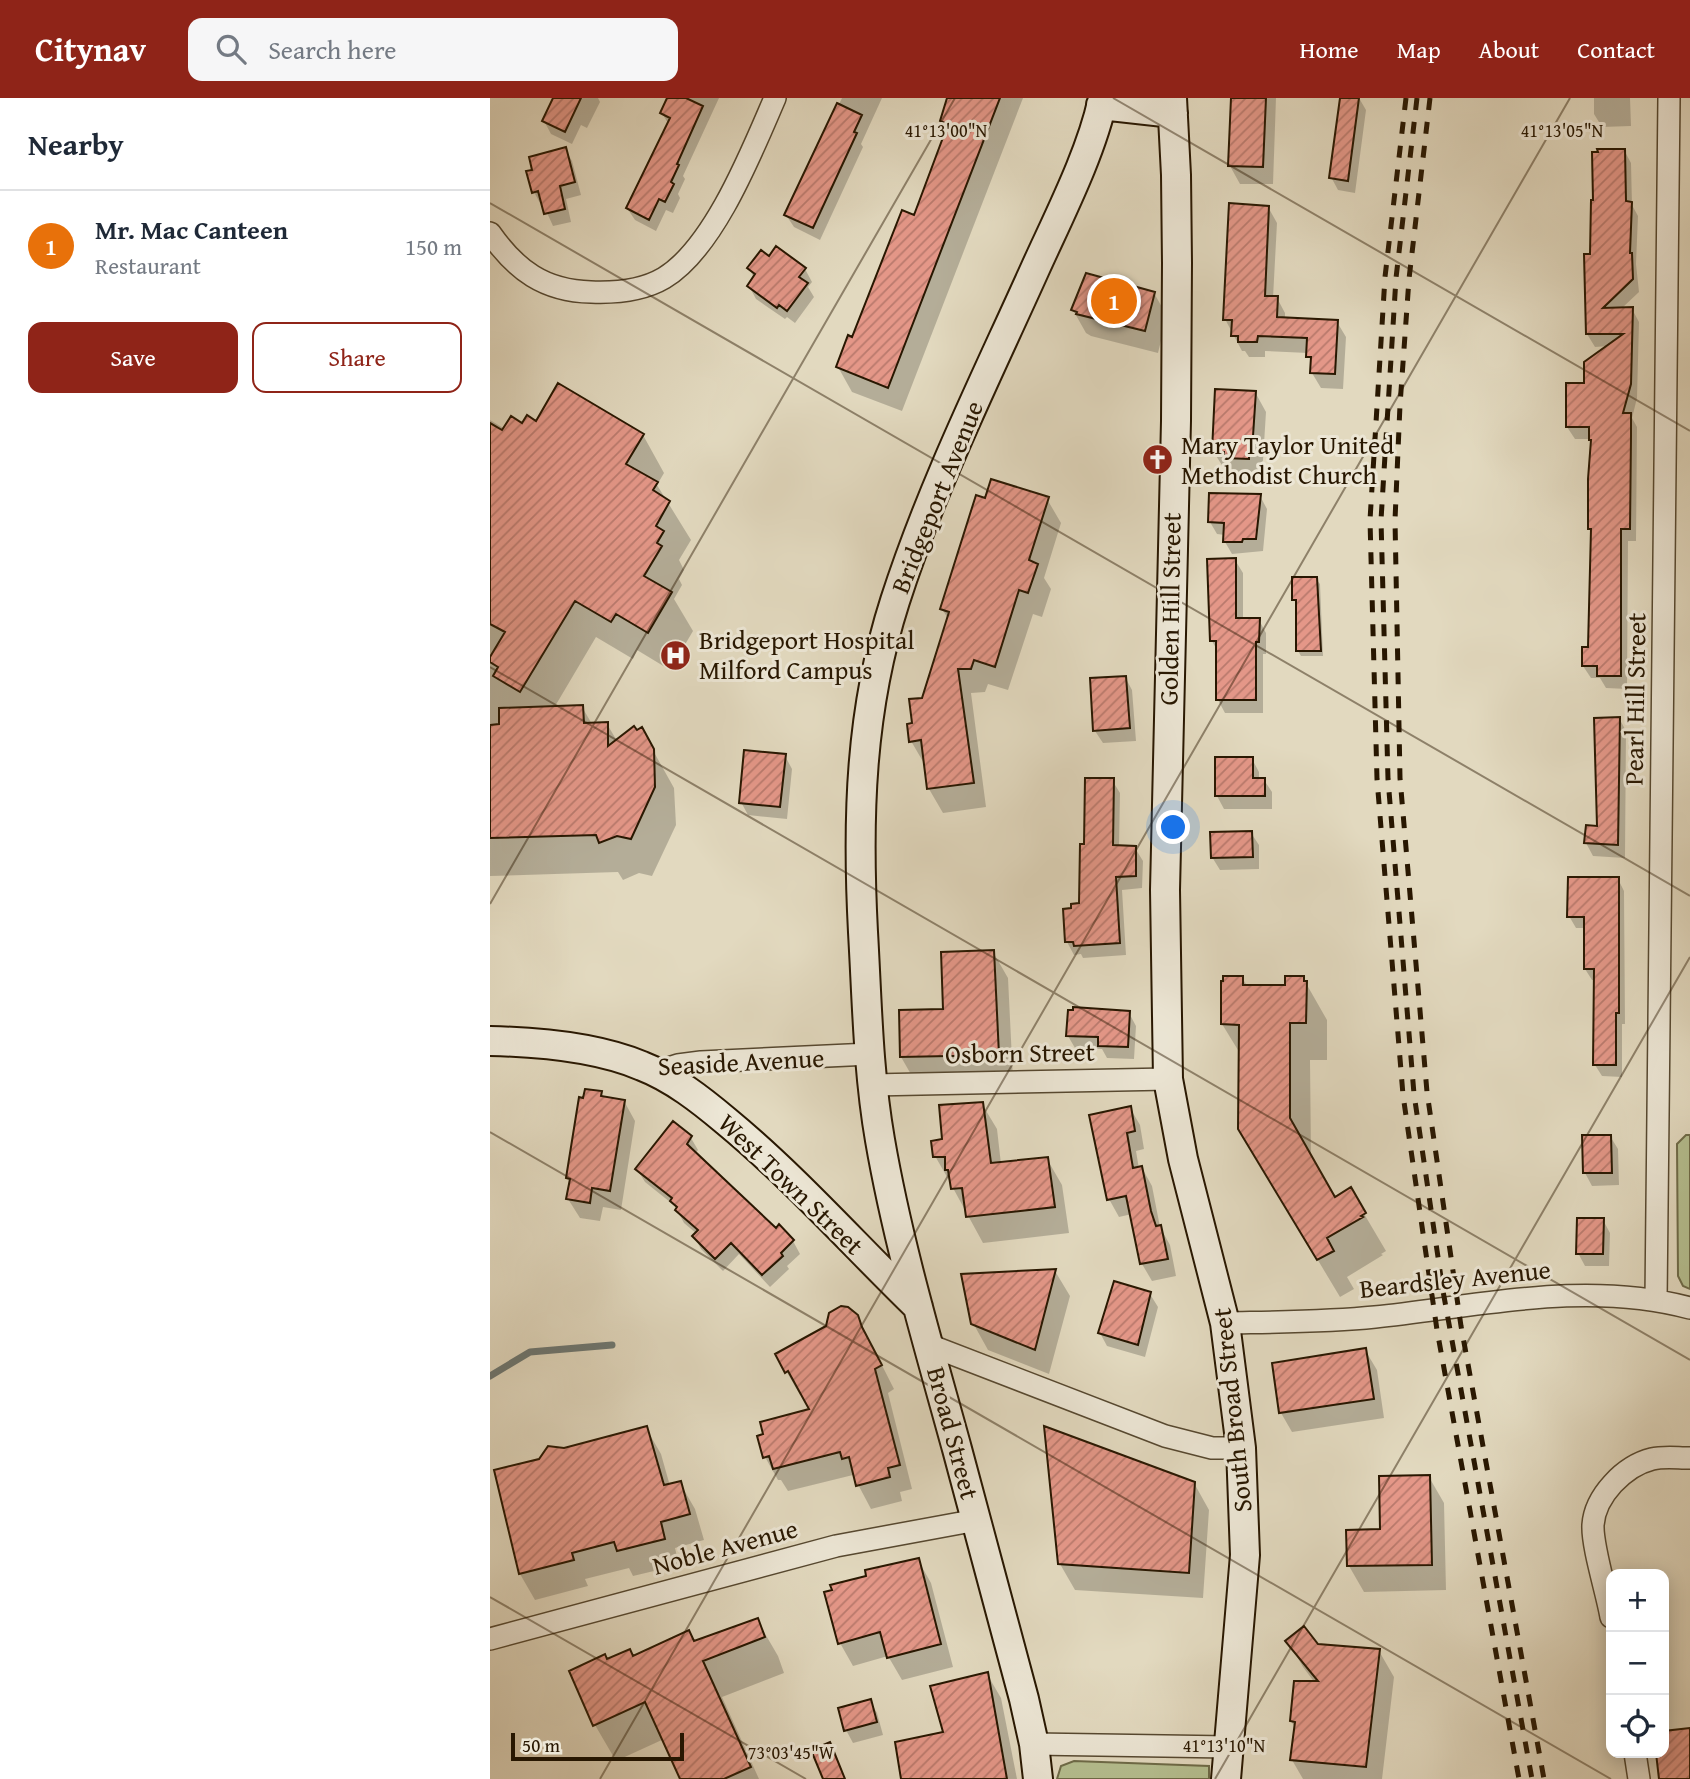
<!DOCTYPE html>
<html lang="en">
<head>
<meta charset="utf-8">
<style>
  body { margin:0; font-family:"Gentium Book Plus",serif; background:#f6f6f7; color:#1f2937 }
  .controls { position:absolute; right:21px; bottom:21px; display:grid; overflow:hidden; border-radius:14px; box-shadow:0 4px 18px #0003 }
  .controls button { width:63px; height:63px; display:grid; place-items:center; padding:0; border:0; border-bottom:2px solid #e0e1e3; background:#fff; color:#1f2937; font:35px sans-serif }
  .scale { position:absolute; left:21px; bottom:18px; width:173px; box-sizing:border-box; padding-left:7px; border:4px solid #281701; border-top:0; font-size:19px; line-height:24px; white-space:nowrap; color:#281701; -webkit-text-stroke:5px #ece6d5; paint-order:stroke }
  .you { position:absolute; left:684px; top:730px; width:24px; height:24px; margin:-18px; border:5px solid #fff; border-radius:50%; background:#1a73e8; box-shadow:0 0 0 10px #1a73e833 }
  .badge { display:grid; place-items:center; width:46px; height:46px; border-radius:50%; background:#8f2418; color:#fff; font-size:23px; font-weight:700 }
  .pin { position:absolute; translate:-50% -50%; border:4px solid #fff; box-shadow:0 2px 7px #0006 }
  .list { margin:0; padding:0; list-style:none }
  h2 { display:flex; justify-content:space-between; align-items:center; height:91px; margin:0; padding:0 28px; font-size:30px }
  h2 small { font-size:23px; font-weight:400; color:#747a83 }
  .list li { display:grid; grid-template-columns:46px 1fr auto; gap:21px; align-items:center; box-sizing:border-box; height:112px; padding:0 28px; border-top:2px solid #e0e1e3 }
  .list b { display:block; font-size:26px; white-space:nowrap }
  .list p { margin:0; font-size:23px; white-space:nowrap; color:#747a83 }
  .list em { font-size:23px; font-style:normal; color:#747a83 }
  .actions { display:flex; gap:14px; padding:21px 28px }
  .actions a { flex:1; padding:16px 0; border:2px solid #8f2418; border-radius:14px; text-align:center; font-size:24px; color:#8f2418 }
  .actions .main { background:#8f2418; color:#fff }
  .icon { flex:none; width:38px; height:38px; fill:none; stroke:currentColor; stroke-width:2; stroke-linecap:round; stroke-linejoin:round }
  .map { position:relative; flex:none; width:1200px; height:1681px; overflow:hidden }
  header { display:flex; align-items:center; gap:42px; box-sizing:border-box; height:98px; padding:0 35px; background:#8f2418; color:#fff }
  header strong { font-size:33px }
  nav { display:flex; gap:38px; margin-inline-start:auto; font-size:24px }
  .search { width:490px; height:63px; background:#f6f6f7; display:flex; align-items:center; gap:18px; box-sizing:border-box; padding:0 24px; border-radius:14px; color:#747a83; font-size:26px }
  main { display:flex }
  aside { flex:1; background:#fff }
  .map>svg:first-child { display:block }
  .green { fill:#b5bf90; stroke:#6e6b48; stroke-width:2 }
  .shadow { fill:#0003 }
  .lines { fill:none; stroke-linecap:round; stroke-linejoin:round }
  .stream { stroke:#6d7772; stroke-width:7 }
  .building { fill:url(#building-hatch); stroke:#281701; stroke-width:2 }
  .minor-casing { stroke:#564830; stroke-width:24 }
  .secondary-casing { stroke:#281701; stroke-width:32 }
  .minor { stroke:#ece6d5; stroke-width:21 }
  .secondary { stroke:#ece6d5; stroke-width:28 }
  .rail { stroke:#281701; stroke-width:5; stroke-dasharray:12 12; stroke-linecap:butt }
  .ticks { fill:none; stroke:#281701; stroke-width:2; stroke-opacity:0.45 }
  .labels { text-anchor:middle; stroke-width:6; stroke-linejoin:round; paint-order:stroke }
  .poi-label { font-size:26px; fill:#281701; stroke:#ece6d5; text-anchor:start }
  .street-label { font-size:26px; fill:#281701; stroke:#ece6d5 }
  .ticks-label { font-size:18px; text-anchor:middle; fill:#281701; stroke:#ece6d5; stroke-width:6; stroke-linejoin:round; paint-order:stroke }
</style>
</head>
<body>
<header>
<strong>Citynav</strong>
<div class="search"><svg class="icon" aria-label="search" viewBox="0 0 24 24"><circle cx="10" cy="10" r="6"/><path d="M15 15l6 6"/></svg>Search here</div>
<nav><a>Home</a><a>Map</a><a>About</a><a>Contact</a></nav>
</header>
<main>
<aside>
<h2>Nearby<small></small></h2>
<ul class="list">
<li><span class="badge" style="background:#e8710a">1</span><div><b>Mr. Mac Canteen</b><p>Restaurant</p></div><em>150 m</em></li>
</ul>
<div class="actions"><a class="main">Save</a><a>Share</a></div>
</aside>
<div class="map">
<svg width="1200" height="1681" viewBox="0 0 1200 1681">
  <defs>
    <pattern id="building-hatch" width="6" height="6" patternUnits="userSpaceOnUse" patternTransform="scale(1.75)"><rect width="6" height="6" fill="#e49788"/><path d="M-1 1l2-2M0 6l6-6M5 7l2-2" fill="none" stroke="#b97a6d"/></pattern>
  </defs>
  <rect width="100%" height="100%" fill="#e2d9bf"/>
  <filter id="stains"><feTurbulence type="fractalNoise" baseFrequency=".00286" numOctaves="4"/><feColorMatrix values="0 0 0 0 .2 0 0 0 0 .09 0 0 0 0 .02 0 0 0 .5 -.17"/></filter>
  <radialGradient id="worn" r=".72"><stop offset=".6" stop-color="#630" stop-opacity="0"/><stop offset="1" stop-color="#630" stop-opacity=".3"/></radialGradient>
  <!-- green -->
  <path class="green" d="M1196 1037H1200V1191L1193 1188 1188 1178 1187 1046Z
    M584 1663 719 1668V1681H567L571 1668Z"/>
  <!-- shadow -->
  <path class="shadow" d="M65 0H108L110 4 97 30 91 27 82 46 61 36 54 23Z
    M184 0H229L193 78 195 81 188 96 190 100 183 115 176 112 166 133 145 122 137 110 179 27 172 15Z
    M352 0H392L371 46 373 49 330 142 304 129 296 117Z
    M459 0H533L412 313 362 294 348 269 425 119 457 33 451 23Z
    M742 0H786L783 86H750L740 68Z
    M852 0H869L876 12 865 95 848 92 841 79Z
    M1104 0H1140L1141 28 1112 29 1104 16Z
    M75 51 82 63 91 97 76 101 81 124 63 128 53 106 51 107 44 94Z
    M1134 52 1141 65 1142 107 1148 118 1146 166 1149 194 1131 211H1142L1149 224 1147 300 1142 320 1147 329 1146 443H1138L1137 591 1116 590 1110 580H1101L1093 568 1100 551 1102 344 1101 341H1085L1077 329 1096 287 1119 248 1105 249 1097 236 1096 158 1102 157Z
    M778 109 787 125 783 200H787L795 215V221L847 224 856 239 853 291 831 290 822 275 823 266 818 255 775 253V259H759L755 253H752L735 221Z
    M279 160 315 171 322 184 318 189 324 199 305 225 297 219 295 221 266 201 259 188 264 180 259 170Z
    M664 195 677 218 668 255 601 238 596 235 583 212Z
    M765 294 776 314 773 362 769 380 747 379 744 373 735 372 723 353Z
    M0 322 15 331 47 325 153 337 174 375 167 387 201 442 189 462 194 472 189 481 192 487 184 501 203 533 180 572 147 552 143 561 106 539 64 610 92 609 102 626H117L127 643 151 631 184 690 186 727 162 778 149 775 133 782 128 774 0 778Z
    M770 398 777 411 773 453 742 456 735 444V437L727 436 720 424Z
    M557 401 571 425 554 480 561 491 552 519 543 516 518 592 498 586 495 594 481 595 496 709 453 715 439 691 435 667 421 643 424 627 459 522 452 511 496 402Z
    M745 462 753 475V522H769L776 535V556H773V615H735L728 602V554L722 543Z
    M826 481 830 486 833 558H811L808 553V508L804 502Z
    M635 579 642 592 646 643 613 645 605 633Z
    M1129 620 1136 633 1135 760 1103 758 1096 745 1108 730Z
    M295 658 302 671 297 721 258 717 251 704Z
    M762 661 769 674V682H774L782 694V711H734L727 698Z
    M622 682 630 695 629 749 645 750 653 763 652 790 632 792 636 857 593 860 591 856 584 857 577 844 591 807 596 748Z
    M761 735 769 747V771L730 772 722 759Z
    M1128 781 1134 793 1135 926H1132V979L1112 978 1105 967V882H1102L1095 871V830H1086L1079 818Z
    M503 854 518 880 523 982 426 985 411 959Z
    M752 880 758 889H797L813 880 837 922V962H820L821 1059 845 1101 860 1092 896 1153 891 1156 893 1157 857 1179 864 1191 850 1199 772 1069 751 957 732 926Z
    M639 915 646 928 644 961 617 960 612 951 585 950 578 938Z
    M111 995 114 1000 134 1003 145 1023 131 1112 113 1109 110 1123 90 1120 78 1101 81 1085 78 1080Z
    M492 1006 507 1031 511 1066 557 1061 572 1087 579 1135 493 1145 463 1090 462 1084H460L445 1058 454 1043Z
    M640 1010 650 1027 654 1051 646 1053 649 1071 652 1070 662 1088 670 1129 680 1147 686 1178 662 1183 652 1166 642 1116 629 1119 619 1101Z
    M183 1026 201 1040 208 1052 205 1056 286 1132 303 1143 310 1156 297 1168 299 1171 280 1189 249 1156 233 1173 211 1151 204 1138 207 1136 194 1125 185 1108 155 1084 147 1071Z
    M1120 1038 1128 1051 1129 1087 1102 1088 1095 1075Z
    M1113 1122 1120 1135 1119 1168H1095L1088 1155Z
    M565 1173 580 1198 559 1276 498 1252 483 1225Z
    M660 1196 668 1209 655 1259 617 1248 610 1235Z
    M367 1218 404 1291 398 1295 422 1391 410 1394 412 1403 381 1411 363 1377 298 1393 291 1382H288L275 1359 322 1312 313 1295 310 1297 287 1257Z
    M875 1252 887 1272 894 1320 802 1334 791 1315Z
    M156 1330 171 1356 180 1388 190 1385 205 1411 214 1442 185 1450 189 1467 143 1478 139 1470 95 1481 98 1488 45 1502 30 1476 6 1373 50 1362 74 1352Z
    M939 1379 954 1405 956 1492 874 1494 859 1468Z
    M704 1385 719 1412 713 1500 585 1492 570 1466Z
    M428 1462 441 1485 463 1569 412 1582 398 1558 363 1568 350 1545Z
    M267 1522 288 1558 294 1575 232 1599 269 1681H192L174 1641 126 1663 105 1627 117 1563 143 1560 205 1545Z
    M798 1543 889 1553 904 1579 892 1681H813L802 1662 806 1631 801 1623 825 1585 813 1569Z
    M497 1576 511 1600 527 1681H413L455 1635Z
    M380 1603 387 1615 393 1637 363 1645 356 1632Z"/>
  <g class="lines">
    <!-- stream -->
    <path class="stream" d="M0 1278 40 1254 122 1247"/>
  </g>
  <!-- building -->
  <path class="building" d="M63 0H91L75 34 52 23Z
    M177 0H196L213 8 187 66 189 67 181 84 184 86 175 104 169 101 159 122 136 110 180 20 170 15Z
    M457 0H510L398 290 346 269 358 237 362 239 412 112 424 117 458 26 450 23Z
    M741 0H776L773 69 738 68Z
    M850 0H869L858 83 839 80Z
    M347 5 372 17 364 34 367 35 323 130 294 117Z
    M76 49 85 84 70 88 75 111 54 116 48 93 42 95 36 73 42 72 39 59Z
    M1107 51H1135L1136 103 1142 104 1140 155H1142L1143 181 1113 210 1143 209 1141 286 1133 315H1141V338L1140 431H1131V578H1107V568H1092V549H1098L1101 431H1098V381L1101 342H1099V329H1076V285H1094V264L1133 236H1096L1094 156H1100L1101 102H1103L1102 54H1108Z
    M739 105 779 108 775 198H788L787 219 848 222 845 276 820 275 821 259H816L817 240 768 238 767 244H748V238H741L742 222H733Z
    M286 148 316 170 309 179 318 185 297 213 289 207 287 210 257 188 265 176 257 170 271 152 279 158Z
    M596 175 665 194 655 233 586 216 587 214 581 212Z
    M68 285 154 336 136 366 168 384 163 392 180 403 166 428 174 433 167 445 172 448 154 478 182 494 158 535 126 516 121 524 85 503 30 594 3 578 8 569 0 564V559L15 534 0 526V325L12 332 21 318 32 325 37 317 46 323Z
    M725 291 766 293 762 353H759V361L734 360V354L722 353Z
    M501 381 559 399 539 462 548 466 538 495 529 492 505 569 484 562 481 571H468L484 685 437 691 431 642 419 644 417 626 422 625 419 601 432 600 459 514 450 511 486 397 495 400Z
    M719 395 771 396 766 441H753L752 444H733L734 425 718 424Z
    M746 460V520H770L769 544H766V602H726V543H720L717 461Z
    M802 479H827L831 553H806V502H802Z
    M636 578 640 630 603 633 600 580Z
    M93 607 94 625 118 624V648L144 628 147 632 152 629 164 651 165 689 141 741 127 738 109 745 106 737 0 740V627L9 626V610Z
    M1130 619 1128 747 1094 745 1096 727 1107 728 1104 620Z
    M254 652 296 656 290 709 249 705Z
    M725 659H763V680H775V698H725Z
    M595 680H624L623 747 646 748V778L626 779 630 845 584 848 583 844H575L573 811 581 810V806L589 805 590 746H594Z
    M762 733 763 759 721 760 720 734Z
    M1078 779H1129V915H1126V967H1103L1104 871H1094V819H1077Z
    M504 852 509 957 410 959 409 912 453 911 451 854Z
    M733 878H753V887H795V878H814V883H817L816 925H800V1020L845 1099 861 1089 876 1115 871 1118 873 1119 837 1140 844 1153 827 1162 748 1031 749 927 731 926V883H733Z
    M583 909 640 913 638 949 608 948V939L576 938 578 912H583Z
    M95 991 112 993 111 998 135 1002 120 1093 102 1090 100 1105 76 1101 80 1081 76 1080 89 999 93 1000Z
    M493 1004 501 1065 558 1059 565 1109 476 1119 472 1090 461 1091 458 1072H455V1059H443L441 1043 452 1041 449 1007Z
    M641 1008 645 1033 637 1035 643 1070 652 1068 661 1113 666 1128 671 1127 678 1161 650 1166 636 1098 617 1102 599 1017Z
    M183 1023 202 1038 197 1046 286 1130 289 1126 304 1142 291 1155 293 1158 272 1177 241 1145 225 1161 202 1138 208 1132 185 1112 187 1109 180 1103 182 1100 145 1071Z
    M1092 1037H1121L1122 1075H1093Z
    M1087 1120H1114L1113 1156H1086Z
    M566 1171 545 1252 481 1226 471 1176Z
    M624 1183 661 1194 648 1247 608 1235Z
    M351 1208 358 1209 368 1217 372 1229 392 1267 385 1271 410 1367 398 1370 400 1379 366 1388 359 1359 352 1361 350 1354 283 1371 279 1358 273 1360 267 1338 273 1336 270 1324 319 1311 298 1273 295 1275 285 1256 336 1228 339 1215Z
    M876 1250 884 1301 789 1315 782 1265Z
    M157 1328 174 1387 191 1383 200 1416 171 1424 175 1441 127 1453 124 1444 82 1455 84 1462 29 1476 4 1372 49 1361 58 1348 74 1350Z
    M554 1328 705 1384 699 1475 568 1466Z
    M940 1377 942 1467 857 1468 856 1432 890 1431 889 1378Z
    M429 1460 451 1546 397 1560 390 1534 348 1546 334 1494 342 1492 340 1487 376 1478 375 1472Z
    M268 1520 275 1539 213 1563 261 1669 234 1681H190L155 1604 103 1628 79 1573 115 1556 117 1561 140 1551 143 1558 199 1532 204 1543Z
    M814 1528 828 1546 890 1551 876 1669 800 1662 805 1624 800 1623 804 1583H828L795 1543Z
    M498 1574 517 1681H411L405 1644 453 1634 440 1588Z
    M381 1601 387 1624 354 1633 348 1610Z
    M1200 1630V1681H1169L1166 1655H1174V1633Z
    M340 1644 355 1681H333L321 1652Z"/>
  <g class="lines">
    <defs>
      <path id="minor" d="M0 135C26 172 54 193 101 194 126 195 152 193 174 180 224 150 262 53 285 0
        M166 974 188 967 211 964 380 956
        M382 987 678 981
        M1166 1202 1179 0
        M735 1225C785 1224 836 1224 885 1219 989 1208 1096 1182 1200 1210
        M439 1247 675 1338 722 1350H751
        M1121 1519C1117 1495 1102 1449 1103 1427 1105 1398 1134 1368 1162 1361 1174 1358 1187 1360 1200 1360
        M0 1541 346 1448 487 1422
        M544 1646 739 1649
        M1145 1655 1149 1681"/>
      <path id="secondary" d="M682 0 686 77 687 165 686 323 675 792 678 981 693 1061 735 1225 751 1350 755 1457 736 1681
        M611 7 683 15
        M0 943C48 944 107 949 152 968 183 980 211 1002 236 1023 305 1080 364 1147 428 1209
        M548 1681 544 1646 534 1601C511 1518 490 1434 467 1351 439 1249 408 1146 390 1042 378 973 377 903 373 834 367 720 370 612 405 503 442 388 496 280 545 171 568 120 602 54 613 0"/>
    </defs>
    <!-- minor casing -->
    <use href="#minor" class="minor-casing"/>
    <!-- secondary casing -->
    <use href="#secondary" class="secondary-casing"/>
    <!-- minor -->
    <use href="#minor" class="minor"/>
    <!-- secondary -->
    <use href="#secondary" class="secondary"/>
    <!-- rail -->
    <path class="rail" d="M916 0 895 179 880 422 887 681 913 997 947 1232 1029 1681
      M927 0 906 180 891 422 898 681 924 996 953 1193 1042 1681
      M940 0 919 181 910 307 905 422 910 680 937 994 971 1228 1054 1681"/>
  </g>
  <!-- ticks -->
  <path class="ticks" d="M623 0 1200 333M0 105 1200 798M0 569 1200 1262M0 806 465 0M0 1034 1121 1681M0 1499 316 1681M110 1681 1080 0M725 1681 1200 859"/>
  <!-- icons -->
  <defs>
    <symbol id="church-disc" viewBox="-11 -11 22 22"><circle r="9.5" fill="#8f2418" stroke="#ece6d5"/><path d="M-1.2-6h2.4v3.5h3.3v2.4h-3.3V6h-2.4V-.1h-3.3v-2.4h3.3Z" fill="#fff"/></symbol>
    <symbol id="hospital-disc" viewBox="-11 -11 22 22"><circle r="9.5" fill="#8f2418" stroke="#ece6d5"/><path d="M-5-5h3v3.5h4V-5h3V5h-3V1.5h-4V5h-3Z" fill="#fff"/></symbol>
  </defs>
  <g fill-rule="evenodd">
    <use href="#church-disc" x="650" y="344" width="35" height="35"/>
    <use href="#hospital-disc" x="168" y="540" width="35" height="35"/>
  </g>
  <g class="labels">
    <!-- poi labels -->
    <g class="poi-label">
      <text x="691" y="356">Mary Taylor United<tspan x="691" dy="30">Methodist Church</tspan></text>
      <text x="209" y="551">Bridgeport Hospital<tspan x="209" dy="30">Milford Campus</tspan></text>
    </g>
    <!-- street labels -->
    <g class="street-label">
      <text transform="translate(447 399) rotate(-68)" y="9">Bridgeport Avenue</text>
      <text transform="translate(680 511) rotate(-89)" y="9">Golden Hill Street</text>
      <text transform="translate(1145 601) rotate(-89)" y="9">Pearl Hill Street</text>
      <text transform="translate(530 955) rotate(-1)" y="9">Osborn Street</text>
      <text transform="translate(251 964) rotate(-3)" y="9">Seaside Avenue</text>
      <text transform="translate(301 1086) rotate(44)" y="9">West Town Street</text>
      <text transform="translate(965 1181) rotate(-6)" y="9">Beardsley Avenue</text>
      <text transform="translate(742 1312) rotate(-96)" y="9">South Broad Street</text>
      <text transform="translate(463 1335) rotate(75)" y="9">Broad Street</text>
      <text transform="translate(235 1449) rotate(-15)" y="9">Noble Avenue</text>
    </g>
  </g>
  <g class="ticks-label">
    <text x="456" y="39">41°13'00"N</text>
    <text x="1072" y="39">41°13'05"N</text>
    <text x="734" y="1654">41°13'10"N</text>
    <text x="301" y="1661">73°03'45"W</text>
  </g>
  <rect width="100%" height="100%" filter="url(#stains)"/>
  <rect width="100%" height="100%" fill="url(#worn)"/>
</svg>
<div class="controls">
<button>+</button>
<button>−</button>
<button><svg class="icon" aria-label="locate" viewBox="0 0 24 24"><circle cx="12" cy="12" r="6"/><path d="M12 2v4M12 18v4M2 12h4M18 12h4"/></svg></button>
</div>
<div class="scale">50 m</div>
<div class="you"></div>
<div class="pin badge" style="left:624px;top:203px;background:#e8710a">1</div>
</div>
</main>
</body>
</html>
